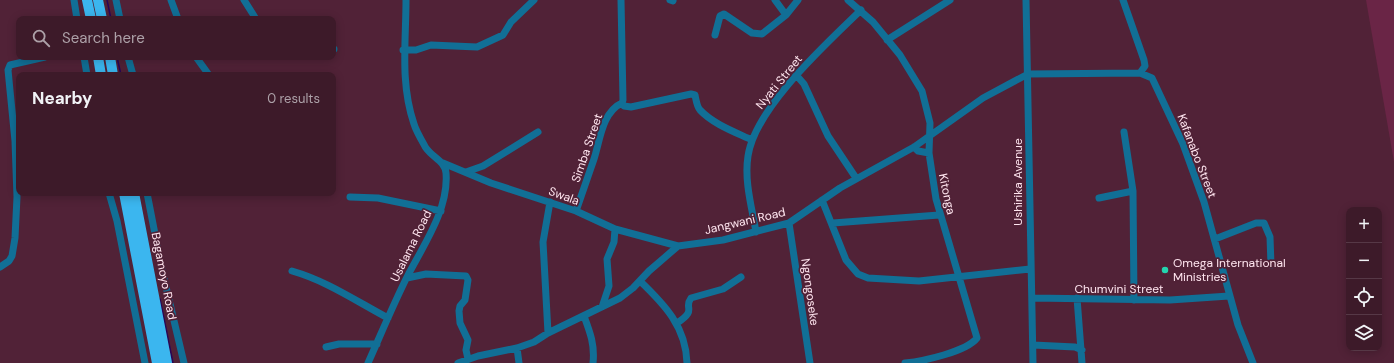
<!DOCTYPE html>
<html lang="en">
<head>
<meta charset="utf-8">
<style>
  body { margin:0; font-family:"DM Sans",sans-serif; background:#482735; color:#f1f3f6 }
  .controls { position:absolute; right:12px; bottom:12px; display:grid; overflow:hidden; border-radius:8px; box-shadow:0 2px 10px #0003 }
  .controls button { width:36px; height:36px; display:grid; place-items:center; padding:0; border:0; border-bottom:1px solid #563846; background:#3d1a29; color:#f1f3f6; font:20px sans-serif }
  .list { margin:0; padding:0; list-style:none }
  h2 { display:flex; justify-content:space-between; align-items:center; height:52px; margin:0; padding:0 16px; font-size:17px }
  h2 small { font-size:13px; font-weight:400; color:#ada1a8 }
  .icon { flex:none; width:22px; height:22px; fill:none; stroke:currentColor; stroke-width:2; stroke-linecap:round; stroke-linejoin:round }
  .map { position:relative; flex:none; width:1394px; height:363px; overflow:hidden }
  .search { position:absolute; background:#3d1a29; box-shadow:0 2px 10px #0003; left:16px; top:16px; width:320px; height:44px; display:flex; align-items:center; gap:10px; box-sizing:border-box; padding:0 14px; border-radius:8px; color:#ada1a8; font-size:15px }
  .panel { position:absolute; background:#3d1a29; box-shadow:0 2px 10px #0003; left:16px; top:72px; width:320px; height:124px; border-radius:8px }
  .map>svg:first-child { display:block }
  .green { fill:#6a2546 }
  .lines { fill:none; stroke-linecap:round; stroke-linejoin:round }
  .stream { stroke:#280558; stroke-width:1.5 }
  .minor { stroke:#116f96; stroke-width:7 }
  .highway { stroke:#3bb6ef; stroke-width:10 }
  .poi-dot { fill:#23d5af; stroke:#512237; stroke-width:1.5 }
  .labels { text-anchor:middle; stroke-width:3.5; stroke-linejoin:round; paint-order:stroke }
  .street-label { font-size:12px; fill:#ffe5ef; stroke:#512237 }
  .poi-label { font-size:12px; fill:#ffe5ef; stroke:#512237; text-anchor:start }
</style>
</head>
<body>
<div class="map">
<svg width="1394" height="363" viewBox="0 0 1394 363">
  <rect width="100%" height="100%" fill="#512237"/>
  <!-- green -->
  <path class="green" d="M1366 0H1394V162Z"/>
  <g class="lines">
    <!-- stream -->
    <path class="stream" d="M107 0 111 19
      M117 57 121 75
      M160 299 173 363"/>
    <!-- minor -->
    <path class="minor" d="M74 0 77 19
      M116 0 120 19
      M171 0 178 19
      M244 0 256 19
      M670 0 673 1
      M775 0 786 15
      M848 0 873 22 900 55 922 91 930 123 929 153 936 199 977 338C966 352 923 361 905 363
      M1026 0 1033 363
      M1123 0 1144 60 1145 66 1140 73
      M715 35 720 16 724 14 752 33 762 34 786 15 798 0
      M887 40 950 0
      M333 49H334
      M403 50H416L431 45 477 47 503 35 511 22 534 0
      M84 57 87 75
      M128 57 133 75
      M196 57 209 75
      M797 76 804 84 828 136 856 178
      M622 103 624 106 631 107 691 94 695 95C696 100 697 107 700 110 713 124 735 132 752 140
      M1124 132 1133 191 1134 300
      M914 147 918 151 929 153
      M443 163 491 183 576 211 615 229 678 246
      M466 172 483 166 538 132
      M109 193 117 221 145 363
      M147 193 162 270 184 363
      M350 197 378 198 441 211
      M1099 198 1133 191
      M822 200 846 260 858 274 868 278 919 281 1030 269
      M576 211C582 194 588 176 594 159 600 141 602 112 622 103L623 100 621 0
      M789 223 810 363
      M833 223 939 215
      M756 232C752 208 744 181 748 156 755 108 826 44 861 10
      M1215 239 1256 223H1264L1270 237 1271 265
      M0 267 9 261 12 256 15 238 17 197 15 141 8 70 10 65 45 57
      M292 271C327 281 356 301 388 318
      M407 278 426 274 466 276 468 280 465 300 460 306 459 311 460 323 468 340 466 350 468 359
      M640 281C665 305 686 327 687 363
      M1032 298 1170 300 1229 296
      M1077 298 1082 363
      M602 307 609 286 607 259 614 242 615 229
      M584 316C590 332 595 345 593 363
      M677 323C698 309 683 309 691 298L723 289 741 277
      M548 333 543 242 550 202
      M1033 345 1075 347 1082 350
      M326 347 339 344H377
      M517 348 519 363
      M368 363C381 334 393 305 407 277 423 246 449 209 446 173 445 161 433 158 426 148 422 141 416 131 414 124 400 83 406 42 406 0
      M458 363 478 356 517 348 534 342 548 333 620 298 633 288 649 271 678 246 723 240 789 223 840 188 914 147 983 98 1028 74 1140 73 1152 78 1183 144 1204 202 1238 325 1253 363"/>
    <!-- highway -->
    <path class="highway" d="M87 0 91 19
      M98 0 102 19
      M98 57 101 75
      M110 57 113 75
      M124 193 157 363
      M134 193 167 363"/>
  </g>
  <!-- markers -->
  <circle class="poi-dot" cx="1165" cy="270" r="4"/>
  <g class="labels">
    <!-- street labels -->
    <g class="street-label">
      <text transform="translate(779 82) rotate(-51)" y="4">Nyati Street</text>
      <text transform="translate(587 148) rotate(-71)" y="4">Simba Street</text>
      <text transform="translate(1197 156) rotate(69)" y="4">Kafanabo Street</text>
      <text transform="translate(1018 182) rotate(-90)" y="4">Ushirika Avenue</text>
      <text transform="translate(947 194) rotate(78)" y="4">Kitonga</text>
      <text transform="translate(564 196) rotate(20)" y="4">Swala</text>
      <text transform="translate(745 221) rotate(-13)" y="4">Jangwani Road</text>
      <text transform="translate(411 246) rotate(-64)" y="4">Usalama Road</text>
      <text transform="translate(164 276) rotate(79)" y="4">Bagamoyo Road</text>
      <text x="1119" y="293">Chumvini Street</text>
      <text transform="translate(810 292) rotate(82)" y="4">Ngongoseke</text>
    </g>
    <!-- poi labels -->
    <g class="poi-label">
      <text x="1173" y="267">Omega International<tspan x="1173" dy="14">Ministries</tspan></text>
    </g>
  </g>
</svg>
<div class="controls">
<button>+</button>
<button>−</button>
<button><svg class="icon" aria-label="locate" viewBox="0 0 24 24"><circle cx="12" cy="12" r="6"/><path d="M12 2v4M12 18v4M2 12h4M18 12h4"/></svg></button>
<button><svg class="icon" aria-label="layers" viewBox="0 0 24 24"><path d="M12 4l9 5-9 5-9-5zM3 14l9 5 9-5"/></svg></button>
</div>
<div class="search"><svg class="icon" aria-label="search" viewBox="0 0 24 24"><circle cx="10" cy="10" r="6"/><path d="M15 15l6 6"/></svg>Search here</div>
<section class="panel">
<h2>Nearby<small>0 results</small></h2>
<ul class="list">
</ul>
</section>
</div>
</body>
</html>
